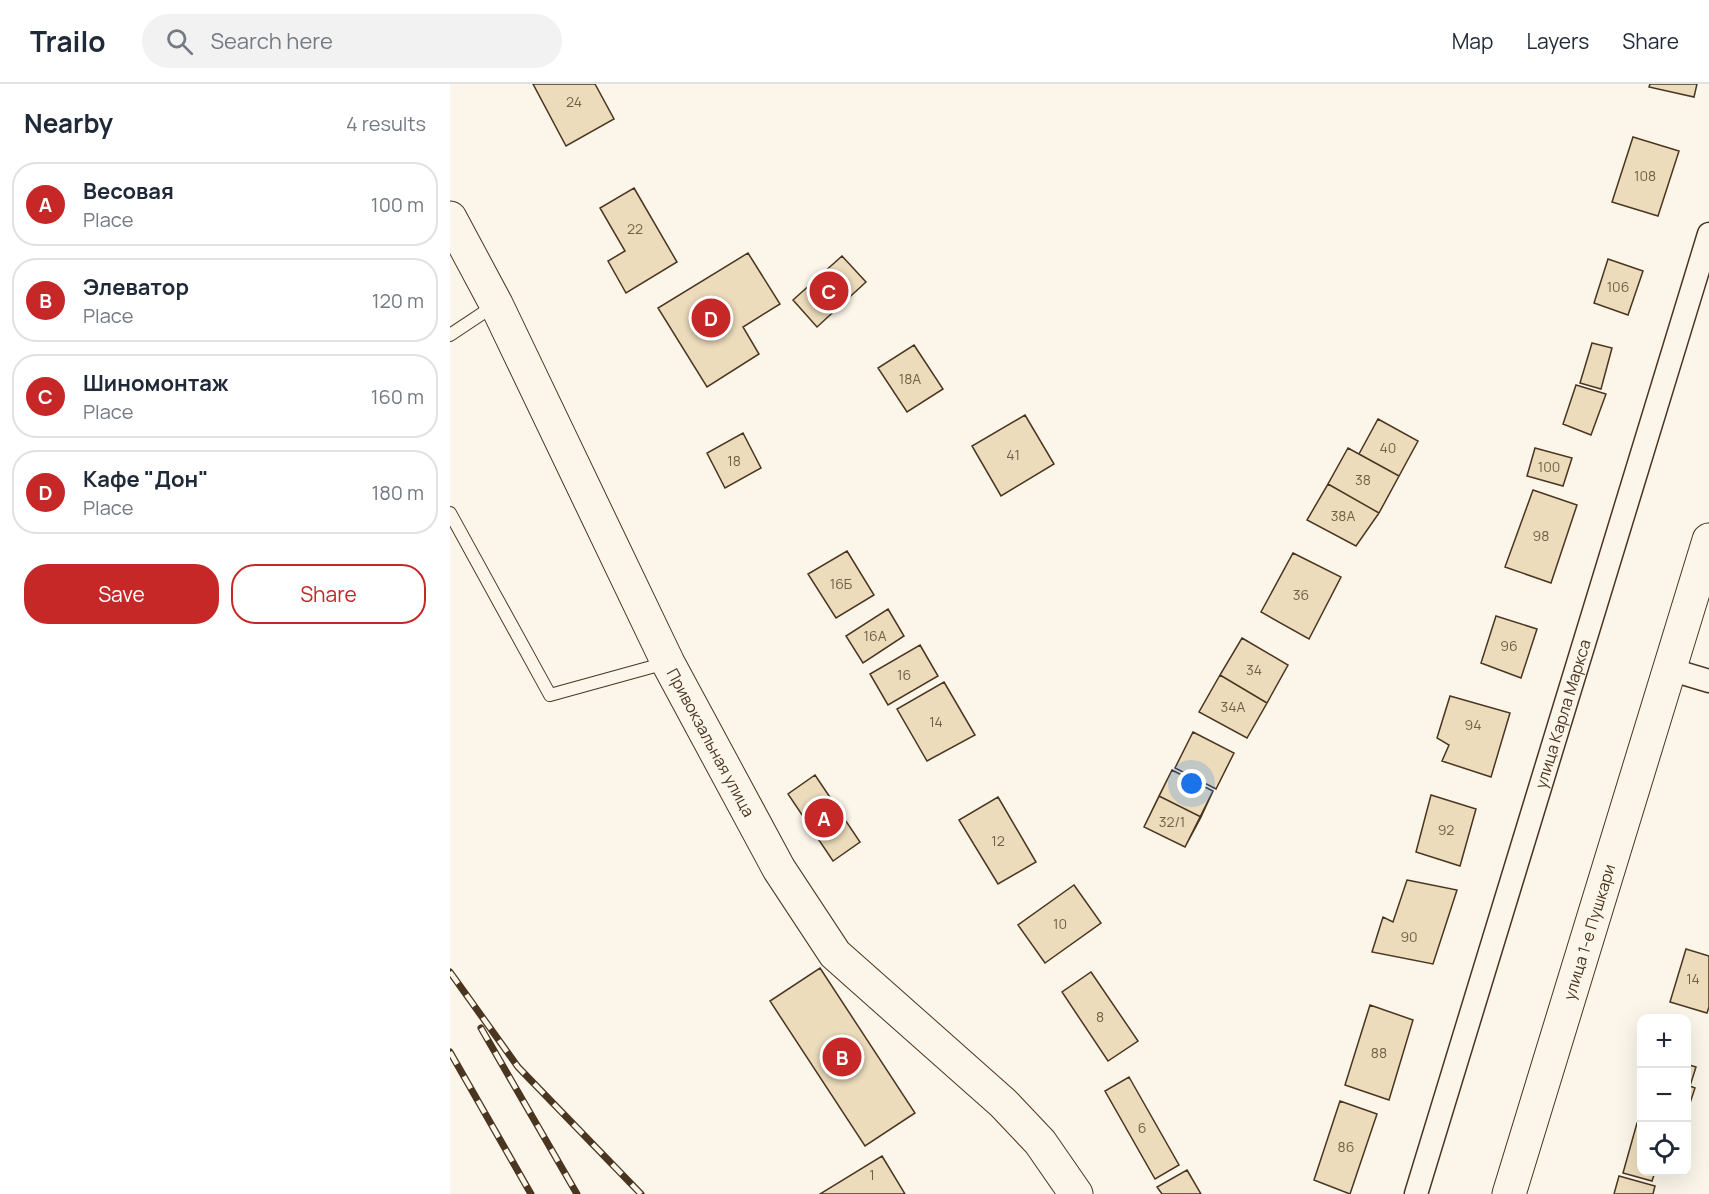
<!DOCTYPE html>
<html lang="en">
<head>
<meta charset="utf-8">
<style>
  body { margin:0; font-family:Manrope,sans-serif; background:#f2f2f3; color:#1f2937 }
  .controls { position:absolute; right:18px; bottom:18px; display:grid; overflow:hidden; border-radius:12px; box-shadow:0 6px 24px #0002 }
  .controls button { width:54px; height:54px; display:grid; place-items:center; padding:0; border:0; border-bottom:2px solid #e0e1e3; background:#fff; color:#1f2937; font:30px sans-serif }
  .you { position:absolute; left:742px; top:700px; width:21px; height:21px; margin:-15px; border:4px solid #fff; border-radius:50%; background:#1a73e8; box-shadow:0 0 0 9px #1a73e833 }
  .badge { display:grid; place-items:center; width:39px; height:39px; border-radius:50%; background:#c62828; color:#fff; font-size:20px; font-weight:700 }
  .pin { position:absolute; translate:-50% -50%; border:3px solid #fff; box-shadow:0 2px 6px #0006 }
  .list { margin:0; padding:0; list-style:none }
  h2 { display:flex; justify-content:space-between; align-items:center; height:78px; margin:0; padding:0 24px; font-size:26px }
  h2 small { font-size:20px; font-weight:400; color:#747a83 }
  .list li { display:grid; grid-template-columns:39px 1fr auto; gap:18px; align-items:center; box-sizing:border-box; height:84px; margin:0 12px 12px; padding:0 12px; border:2px solid #e0e1e3; border-radius:24px }
  .list b { display:block; font-size:22px; white-space:nowrap }
  .list p { margin:0; font-size:20px; white-space:nowrap; color:#747a83 }
  .list em { font-size:20px; font-style:normal; color:#747a83 }
  .actions { display:flex; gap:12px; padding:18px 24px }
  .actions a { flex:1; padding:14px 0; border:2px solid #c62828; border-radius:24px; text-align:center; font-size:21px; color:#c62828 }
  .actions .main { background:#c62828; color:#fff }
  .icon { flex:none; width:33px; height:33px; fill:none; stroke:currentColor; stroke-width:2; stroke-linecap:round; stroke-linejoin:round }
  .map { position:relative; flex:none; width:1259px; height:1110px; overflow:hidden }
  header { display:flex; align-items:center; gap:36px; box-sizing:border-box; height:84px; padding:0 30px; background:#fff; border-bottom:2px solid #e0e1e3 }
  header strong { font-size:28px }
  nav { display:flex; gap:33px; margin-inline-start:auto; font-size:21px }
  .search { width:420px; height:54px; background:#f2f2f3; display:flex; align-items:center; gap:15px; box-sizing:border-box; padding:0 21px; border-radius:33px; color:#747a83; font-size:22px }
  main { display:flex }
  aside { flex:1; background:#fff }
  .map>svg:first-child { display:block }
  .building { fill:#ecdcbc; stroke:#4a3520; stroke-width:1.5 }
  .lines { fill:none; stroke-linecap:round; stroke-linejoin:round }
  .lane-casing { stroke:#4a3520; stroke-width:14 }
  .street-casing { stroke:#4a3520; stroke-width:25 }
  .secondary-casing { stroke:#4a3520; stroke-width:35 }
  .lane { stroke:#fbf6e9; stroke-width:12 }
  .street { stroke:#fbf6e9; stroke-width:22 }
  .secondary { stroke:#fbf6e9; stroke-width:33 }
  .rail-casing { stroke:#4a3520; stroke-width:7 }
  .rail { stroke:#fbf6e9; stroke-width:4.5; stroke-dasharray:14; stroke-linecap:butt }
  .labels { text-anchor:middle; stroke-width:4.5; stroke-linejoin:round; paint-order:stroke }
  .number-label { font-size:14px; fill:#725f47 }
  .street-label { font-size:16px; fill:#4a3520; stroke:#fbf6e9 }
</style>
</head>
<body>
<header>
<strong>Trailo</strong>
<div class="search"><svg class="icon" aria-label="search" viewBox="0 0 24 24"><circle cx="10" cy="10" r="6"/><path d="M15 15l6 6"/></svg>Search here</div>
<nav><a>Map</a><a>Layers</a><a>Share</a></nav>
</header>
<main>
<aside>
<h2>Nearby<small>4 results</small></h2>
<ul class="list">
<li><span class="badge">A</span><div><b>Весовая</b><p>Place</p></div><em>100 m</em></li>
<li><span class="badge">B</span><div><b>Элеватор</b><p>Place</p></div><em>120 m</em></li>
<li><span class="badge">C</span><div><b>Шиномонтаж</b><p>Place</p></div><em>160 m</em></li>
<li><span class="badge">D</span><div><b>Кафе &quot;Дон&quot;</b><p>Place</p></div><em>180 m</em></li>
</ul>
<div class="actions"><a class="main">Save</a><a>Share</a></div>
</aside>
<div class="map">
<svg width="1259" height="1110" viewBox="0 0 1259 1110">
  <rect width="100%" height="100%" fill="#fbf6e9"/>
  <!-- building -->
  <path class="building" d="M83 0H145L164 35 116 62Z
    M1200 0H1247L1244 13 1199 3Z
    M1183 53 1229 67 1208 132 1162 118Z
    M184 104 227 178 176 209 158 177 175 167 150 124Z
    M298 169 330 220 293 243 309 270 257 303 208 224Z
    M392 172 416 198 367 243 343 216Z
    M1158 175 1193 187 1178 231 1144 219Z
    M1142 259 1162 264 1151 305 1130 299Z
    M464 261 493 305 457 328 428 284Z
    M1126 301 1156 310 1141 351 1113 340Z
    M575 331 604 380 551 412 522 362Z
    M928 335 968 357 949 392 909 370Z
    M293 349 311 384 275 404 257 369Z
    M898 364 949 392 929 429 878 400Z
    M1085 364 1122 374 1113 402 1077 392Z
    M878 400 929 429 906 462 857 436Z
    M1083 406 1127 421 1101 499 1055 483Z
    M397 467 424 511 386 534 358 490Z
    M843 469 891 493 859 555 811 528Z
    M438 525 454 552 413 579 396 552Z
    M1046 532 1087 545 1071 594 1031 579Z
    M792 554 838 581 817 619 770 591Z
    M470 561 488 592 438 621 420 590Z
    M770 591 817 619 797 654 749 628Z
    M494 598 525 651 477 677 447 625Z
    M1000 612 1060 629 1041 693 992 677 999 661 987 654Z
    M743 648 784 669 766 705 725 684Z
    M722 686 763 707 751 733 709 712Z
    M722 686 763 707 735 763 694 743Z
    M365 691 410 758 383 777 338 710Z
    M981 711 1026 725 1010 782 966 768Z
    M709 712 751 733 735 763 694 743Z
    M548 713 586 778 548 800 509 736Z
    M957 796 1007 806 983 880 922 868 933 833 943 838Z
    M624 801 651 839 595 879 568 841Z
    M1236 865 1259 872V923L1257 929 1220 918Z
    M370 884 465 1029 415 1062 320 917Z
    M641 888 688 957 658 977 612 908Z
    M920 921 963 936 939 1016 895 1001Z
    M1236 980 1246 983 1240 1002 1245 1004 1236 1031Z
    M679 993 729 1081 705 1095 655 1007Z
    M890 1017 927 1030 900 1110 864 1096Z
    M1187 1039 1192 1041V1088H1205L1202 1097 1173 1089Z
    M432 1072 455 1110H370Z
    M737 1086 751 1110H712L707 1103Z
    M1169 1092 1205 1102 1203 1110H1164Z"/>
  <g class="lines">
    <defs>
      <path id="lane" d="M0 251 45 221
        M0 429 100 611 216 579"/>
      <g id="street">
        <path d="M1219 585 1259 597"/>
        <path id="s1" d="M966 1110 1259 150"/>
      </g>
      <g id="secondary">
        <path id="s2" d="M0 134 46 220 218 579 329 785 385 870 553 1019 590 1058 626 1110"/>
        <path id="s3" d="M1059 1110 1259 456"/>
      </g>
    </defs>
    <!-- lane casing -->
    <use href="#lane" class="lane-casing"/>
    <!-- street casing -->
    <use href="#street" class="street-casing"/>
    <!-- secondary casing -->
    <use href="#secondary" class="secondary-casing"/>
    <!-- lane -->
    <use href="#lane" class="lane"/>
    <!-- street -->
    <use href="#street" class="street"/>
    <!-- secondary -->
    <use href="#secondary" class="secondary"/>
    <defs>
      <path id="rail" d="M0 888 68 983 191 1110
        M31 944 127 1110
        M0 968 81 1110"/>
    </defs>
    <!-- rail casing -->
    <use href="#rail" class="rail-casing"/>
    <!-- rail -->
    <use href="#rail" class="rail"/>
  </g>
  <g class="labels">
    <!-- number labels -->
    <g class="number-label">
      <text x="124" y="23">24</text>
      <text x="1195" y="97">108</text>
      <text x="185" y="150">22</text>
      <text x="1168" y="208">106</text>
      <text x="460" y="300">18А</text>
      <text x="938" y="369">40</text>
      <text x="563" y="376">41</text>
      <text x="284" y="382">18</text>
      <text x="1099" y="388">100</text>
      <text x="913" y="401">38</text>
      <text x="893" y="437">38А</text>
      <text x="1091" y="457">98</text>
      <text x="391" y="505">16Б</text>
      <text x="851" y="516">36</text>
      <text x="425" y="557">16А</text>
      <text x="1059" y="567">96</text>
      <text x="804" y="591">34</text>
      <text x="454" y="596">16</text>
      <text x="783" y="628">34А</text>
      <text x="486" y="643">14</text>
      <text x="1023" y="646">94</text>
      <text x="722" y="743">32/1</text>
      <text x="996" y="751">92</text>
      <text x="548" y="762">12</text>
      <text x="610" y="845">10</text>
      <text x="959" y="858">90</text>
      <text x="1243" y="900">14</text>
      <text x="650" y="938">8</text>
      <text x="929" y="974">88</text>
      <text x="692" y="1049">6</text>
      <text x="896" y="1068">86</text>
      <text x="422" y="1096">1</text>
    </g>
    <!-- street labels -->
    <g class="street-label">
      <text dy="6" stroke="none"><textPath href="#s1" startOffset="502">улица Карла Маркса</textPath></text>
      <text dy="6" stroke="none"><textPath href="#s2" startOffset="586">Привокзальная улица</textPath></text>
      <text dy="6" stroke="none"><textPath href="#s3" startOffset="274">улица 1-е Пушкари</textPath></text>
    </g>
  </g>
</svg>
<div class="controls">
<button>+</button>
<button>−</button>
<button><svg class="icon" aria-label="locate" viewBox="0 0 24 24"><circle cx="12" cy="12" r="6"/><path d="M12 2v4M12 18v4M2 12h4M18 12h4"/></svg></button>
</div>
<div class="you"></div>
<div class="pin badge" style="left:374px;top:734px">A</div>
<div class="pin badge" style="left:392px;top:973px">B</div>
<div class="pin badge" style="left:379px;top:207px">C</div>
<div class="pin badge" style="left:261px;top:234px">D</div>
</div>
</main>
</body>
</html>
